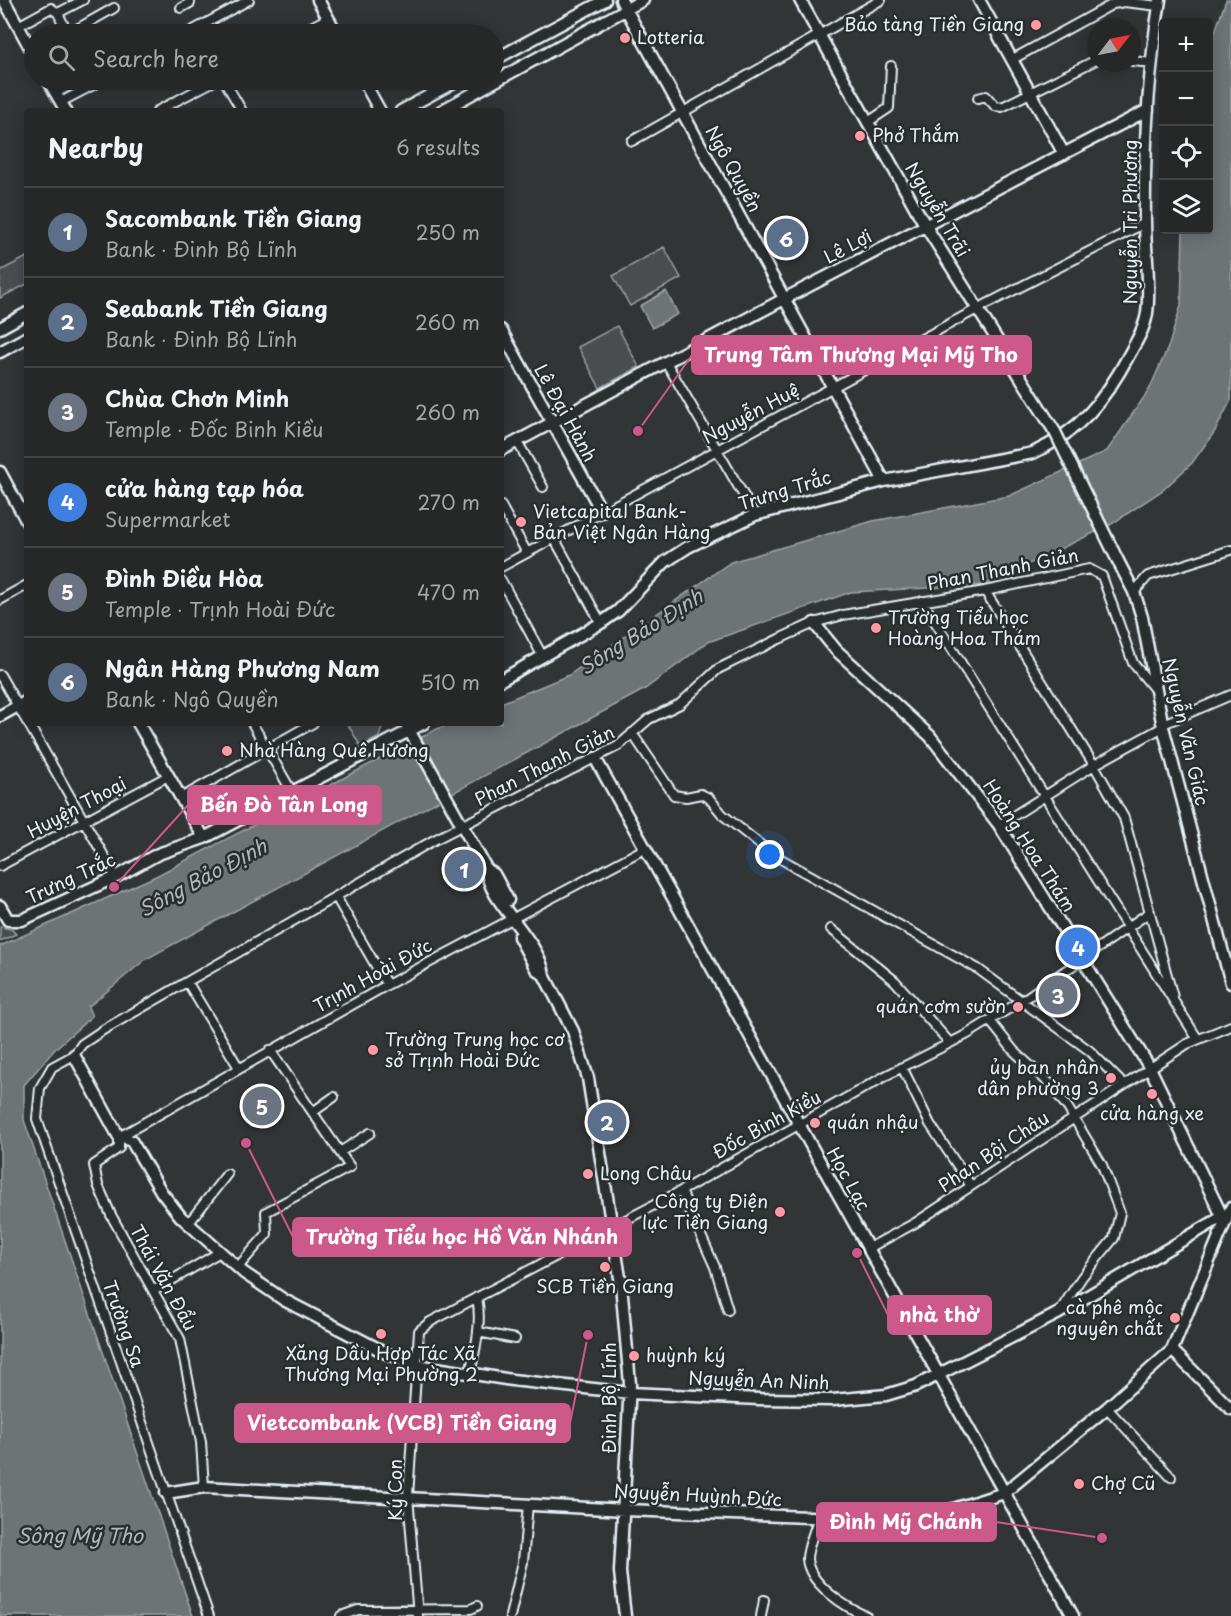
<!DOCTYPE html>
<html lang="en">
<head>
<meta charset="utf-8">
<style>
  body { margin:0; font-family:"Playpen Sans",sans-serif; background:#323434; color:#f1f3f6 }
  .controls { position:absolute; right:18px; top:18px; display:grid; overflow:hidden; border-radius:6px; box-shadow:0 3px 15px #0003 }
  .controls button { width:54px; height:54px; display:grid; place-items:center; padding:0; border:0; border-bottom:2px solid #424445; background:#262828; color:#f1f3f6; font:30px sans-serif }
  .compass { position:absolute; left:1087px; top:18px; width:54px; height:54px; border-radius:50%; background:#262828; box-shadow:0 3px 15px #0003; rotate:58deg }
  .you { position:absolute; left:770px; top:855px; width:21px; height:21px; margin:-15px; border:4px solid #fff; border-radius:50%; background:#1a73e8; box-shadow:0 0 0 9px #1a73e833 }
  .badge { display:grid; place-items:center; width:39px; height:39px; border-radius:50%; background:#ff9aa2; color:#fff; font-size:20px; font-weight:700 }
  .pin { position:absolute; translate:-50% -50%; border:3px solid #fff; box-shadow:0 2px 6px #0006 }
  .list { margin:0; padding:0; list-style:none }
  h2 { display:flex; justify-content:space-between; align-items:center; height:78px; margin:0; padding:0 24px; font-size:26px }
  h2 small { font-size:20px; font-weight:400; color:#a4a6a8 }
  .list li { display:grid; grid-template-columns:39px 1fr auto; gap:18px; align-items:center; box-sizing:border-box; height:90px; padding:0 24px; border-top:2px solid #424445 }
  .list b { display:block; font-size:22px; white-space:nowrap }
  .list p { margin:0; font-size:20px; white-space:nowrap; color:#a4a6a8 }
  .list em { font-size:20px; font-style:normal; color:#a4a6a8 }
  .icon { flex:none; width:33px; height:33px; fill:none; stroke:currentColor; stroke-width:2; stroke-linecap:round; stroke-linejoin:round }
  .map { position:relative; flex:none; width:1231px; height:1616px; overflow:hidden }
  .search { position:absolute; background:#262828; box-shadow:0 3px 15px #0003; left:24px; top:24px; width:480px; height:66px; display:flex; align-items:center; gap:15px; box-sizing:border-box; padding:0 21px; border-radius:33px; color:#a4a6a8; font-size:22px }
  .panel { position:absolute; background:#262828; box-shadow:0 3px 15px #0003; left:24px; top:108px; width:480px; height:618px; border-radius:6px }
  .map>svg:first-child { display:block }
  .green { fill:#494d4f; stroke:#989fa4; stroke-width:1.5 }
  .water { fill:#6e7376; stroke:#9fa5aa; stroke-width:1.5 }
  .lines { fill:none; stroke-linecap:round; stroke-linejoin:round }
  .street-casing { stroke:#e8f1f8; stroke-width:12 }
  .secondary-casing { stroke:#e8f1f8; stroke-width:15 }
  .street { stroke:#2a2d2e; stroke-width:8 }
  .secondary { stroke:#2a2d2e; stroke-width:10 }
  .secondary-bridge-casing { stroke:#e8f1f8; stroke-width:15; stroke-linecap:butt }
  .secondary-bridge { stroke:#2a2d2e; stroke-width:10 }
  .poi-dot { fill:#ff9aa2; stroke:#2a2d2e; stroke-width:2 }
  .labels { text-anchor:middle; stroke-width:5; stroke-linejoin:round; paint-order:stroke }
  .poi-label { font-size:18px; fill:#e8f1f8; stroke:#2a2d2e; text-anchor:start }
  .street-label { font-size:18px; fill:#e8f1f8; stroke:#2a2d2e }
  .water-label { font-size:20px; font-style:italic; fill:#b1b8be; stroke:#2a2d2e }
  .leader { fill:none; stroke:#cd598a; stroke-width:2 }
  .callout-dot { fill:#cd598a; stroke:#2a2d2e; stroke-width:2 }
  .callout { fill:#cd598a; stroke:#cd598a; stroke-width:2 }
  .callout-label { font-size:20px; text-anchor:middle; font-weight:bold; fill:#fff }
</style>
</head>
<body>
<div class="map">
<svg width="1231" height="1616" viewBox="0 0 1231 1616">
  <rect width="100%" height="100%" fill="#323536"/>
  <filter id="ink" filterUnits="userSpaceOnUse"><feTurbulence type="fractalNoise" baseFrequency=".0167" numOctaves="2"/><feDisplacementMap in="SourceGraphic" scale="12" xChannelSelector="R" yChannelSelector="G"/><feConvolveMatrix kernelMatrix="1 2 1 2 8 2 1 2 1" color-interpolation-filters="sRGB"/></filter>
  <g filter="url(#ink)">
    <!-- green -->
    <path class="green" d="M664 247 681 278 630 306 613 276Z
      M27 257V284L0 298V271Z
      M617 326 639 367 600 388 578 347Z
      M347 723H383L379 737 361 747Z
      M0 927 11 929 16 934 0 941Z"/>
    <!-- water -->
    <path class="water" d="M1226 0H1231V400L1215 431 1192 463 1163 490 1110 525 985 585 851 592 708 642 645 689 146 959 88 1007 92 1016 56 1048 24 1085V1120L193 1616H0V946L156 876 437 729 452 723H501V703L569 675 731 562 873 521 1009 496 1107 451 1149 390 1169 345 1181 305 1183 230H1208L1209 49Z
      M666 291 678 314 652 328 640 306Z"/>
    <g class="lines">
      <defs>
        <path id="street" d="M181 8 190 3
          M58 13 68 34
          M18 26 51 8 58 13 83 0
          M68 34 114 8
          M186 34 249 0
          M298 34 328 18
          M1013 59 1113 4 1124 2 1159 6
          M1132 61 1152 63
          M224 80 242 111
          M56 93 80 80
          M978 98 986 96 995 106 1002 107 1096 60
          M61 102 103 80
          M157 111 216 80
          M868 122 889 108 891 66
          M632 141 881 0
          M666 362 755 515
          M517 441 543 487
          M501 506 527 553
          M554 538 601 623
          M501 567 979 308 1145 223
          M501 580 543 657
          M985 591 1094 765 1124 818 1173 997
          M1134 592 1148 576 1231 550
          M0 600 27 585
          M922 601 1197 1038
          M0 675 27 722
          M28 723 116 877
          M252 723 292 792
          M1163 724 1231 695
          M632 733 674 795 686 797 701 794 709 798 723 815 772 854 978 969 1090 1051 1124 1085
          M181 798 313 723
          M999 825 1094 765 1163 727
          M0 866 168 776
          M336 897 387 985
          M831 929 895 981 950 1043
          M188 983 239 1068
          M990 1021 1014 1051 1049 1083 1068 1108 1102 1165 1120 1213 1114 1238 1082 1277 1060 1311
          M902 1067 930 1124 971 1186
          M313 1112 334 1097
          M340 1152 370 1133
          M681 1191 715 1267 728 1310
          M188 1224 227 1174
          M867 1249 915 1223 1187 1044 1231 1026
          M238 1267 267 1234 266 1212 350 1167 270 1050
          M155 1290 220 1252
          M478 1332 515 1339
          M470 1373C476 1348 482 1322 477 1297
          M1107 1408 1171 1477
          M204 1487 201 1442 180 1339 111 1215 98 1185 94 1165 119 1148V1137L387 985 646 848
          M818 1519C815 1531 807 1547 807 1559 809 1584 845 1607 866 1616
          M209 1616 37 1119 40 1088 52 1067 74 1055 82 1044 103 1030 434 840 618 746 649 719 680 704 718 669 779 639 814 623 843 615 985 591 1089 569 1102 576 1133 663 1156 691
          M341 1616 358 1610 471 1609 477 1606
          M418 1616 408 1496 419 1331 430 1322 681 1191 887 1075 966 1035 1023 1000 1150 912
          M510 1616 523 1562 528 1504
          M761 1616 764 1600"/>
        <path id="secondary" d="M4 0 34 55
          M318 0 337 34
          M621 0 884 481
          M800 0 925 225 1055 432
          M979 0 1064 154
          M494 60 605 0
          M48 80 66 111
          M363 80 380 111
          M401 111 458 80
          M441 111 643 0
          M0 328 27 313
          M501 330 602 512
          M0 352 27 337
          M501 450 784 299 1148 110
          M0 472 27 522
          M1118 561 1134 592 1142 617 1163 727 1231 983
          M814 623 836 650 930 736 999 825 1150 1068 1225 1222
          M501 680 601 623 618 611 665 562 688 547 755 515 884 481 1033 453C1080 431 1105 400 1129 355 1136 342 1145 328 1147 313 1151 283 1145 252 1145 222 1144 149 1148 73 1160 0
          M0 716 27 701
          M138 723 204 838
          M405 723 487 870C487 901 539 938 544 975L573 1031 588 1078 621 1284 630 1384 620 1572 625 1616
          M595 758 1073 1616
          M487 870 494 874 508 900
          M0 906 8 920H22L116 877 158 854 204 838 424 723
          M519 937 536 969 544 975
          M74 1055 119 1137
          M123 1136 132 1142 162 1193 181 1217 244 1273 284 1300 386 1353 417 1365 512 1380 630 1393 759 1399 833 1400 886 1395 916 1386 1059 1313 1222 1217
          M1172 1350 1231 1409
          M166 1493 204 1487 625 1510 916 1521 1004 1493 1107 1408 1172 1350 1231 1208"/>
      </defs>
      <!-- street casing -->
      <use href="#street" class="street-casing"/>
      <!-- secondary casing -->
      <use href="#secondary" class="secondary-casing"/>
      <!-- street -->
      <use href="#street" class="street"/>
      <!-- secondary -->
      <use href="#secondary" class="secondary"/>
      <defs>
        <path id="secondary-bridge" d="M1055 432 1118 561"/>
      </defs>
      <!-- secondary-bridge casing -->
      <use href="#secondary-bridge" class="secondary-bridge-casing"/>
      <!-- secondary-bridge -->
      <use href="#secondary-bridge" class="secondary-bridge"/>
    </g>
  </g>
  <!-- markers -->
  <g class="poi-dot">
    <circle cx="1036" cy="25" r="6"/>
    <circle cx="625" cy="38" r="6"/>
    <circle cx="860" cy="136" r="6"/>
    <circle cx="521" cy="522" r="6"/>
    <circle cx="876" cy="628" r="6"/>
    <circle cx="227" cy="751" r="6"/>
    <circle cx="1018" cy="1007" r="6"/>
    <circle cx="373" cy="1050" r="6"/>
    <circle cx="1111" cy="1078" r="6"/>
    <circle cx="1152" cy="1094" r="6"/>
    <circle cx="815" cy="1123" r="6"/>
    <circle cx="588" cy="1174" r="6"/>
    <circle cx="780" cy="1212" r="6"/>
    <circle cx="605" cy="1267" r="6"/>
    <circle cx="1175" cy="1318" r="6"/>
    <circle cx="381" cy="1334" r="6"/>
    <circle cx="634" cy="1356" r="6"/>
    <circle cx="1079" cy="1484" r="6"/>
  </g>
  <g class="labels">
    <!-- poi labels -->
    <g class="poi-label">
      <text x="1024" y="31" text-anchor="end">Bảo tàng Tiền Giang</text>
      <text x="637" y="44">Lotteria</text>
      <text x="872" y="142">Phở Thắm</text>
      <text x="533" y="518">Vietcapital Bank-<tspan x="533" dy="21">Bản Việt Ngân Hàng</tspan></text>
      <text x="888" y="624">Trường Tiểu học<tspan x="888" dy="21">Hoàng Hoa Thám</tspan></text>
      <text x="239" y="757">Nhà Hàng Quê Hương</text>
      <text x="1006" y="1013" text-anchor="end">quán cơm sườn</text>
      <text x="385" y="1046">Trường Trung học cơ<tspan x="385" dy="21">sở Trịnh Hoài Đức</tspan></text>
      <text x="1099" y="1074" text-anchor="end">ủy ban nhân<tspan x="1099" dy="21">dân phường 3</tspan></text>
      <text x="1152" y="1120" text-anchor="middle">cửa hàng xe</text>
      <text x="827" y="1129">quán nhậu</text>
      <text x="600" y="1180">Long Châu</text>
      <text x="768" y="1208" text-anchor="end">Công ty Điện<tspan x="768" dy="21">lực Tiền Giang</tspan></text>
      <text x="605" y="1293" text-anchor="middle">SCB Tiền Giang</text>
      <text x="1163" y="1314" text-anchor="end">cà phê mộc<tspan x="1163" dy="21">nguyên chất</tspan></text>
      <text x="381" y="1360" text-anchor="middle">Xăng Dầu Hợp Tác Xã<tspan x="381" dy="21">Thương Mại Phường 2</tspan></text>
      <text x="646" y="1362">huỳnh ký</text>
      <text x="1091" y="1490">Chợ Cũ</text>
    </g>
    <!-- street labels -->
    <g class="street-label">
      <text transform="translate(733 169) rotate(61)" y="6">Ngô Quyền</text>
      <text transform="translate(937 210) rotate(59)" y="6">Nguyễn Trãi</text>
      <text transform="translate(1131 222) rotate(-90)" y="6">Nguyễn Tri Phương</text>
      <text transform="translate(848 247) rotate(-28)" y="6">Lê Lợi</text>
      <text transform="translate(565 413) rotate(61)" y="6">Lê Đại Hành</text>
      <text transform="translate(751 414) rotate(-28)" y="6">Nguyễn Huệ</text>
      <text transform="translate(785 491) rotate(-17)" y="6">Trưng Trắc</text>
      <text transform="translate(1003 570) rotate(-11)" y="6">Phan Thanh Giản</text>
      <text transform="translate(1185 732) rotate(77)" y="6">Nguyễn Văn Giác</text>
      <text transform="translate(545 766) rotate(-27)" y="6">Phan Thanh Giản</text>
      <text transform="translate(77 808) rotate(-28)" y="6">Huyện Thoại</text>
      <text transform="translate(1029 846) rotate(57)" y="6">Hoàng Hoa Thám</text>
      <text transform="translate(71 879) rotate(-25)" y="6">Trưng Trắc</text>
      <text transform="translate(373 976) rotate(-29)" y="6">Trịnh Hoài Đức</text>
      <text transform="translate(767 1125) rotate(-29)" y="6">Đốc Binh Kiều</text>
      <text transform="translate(994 1152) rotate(-34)" y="6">Phan Bội Châu</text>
      <text transform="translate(848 1179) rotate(61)" y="6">Học Lạc</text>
      <text transform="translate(163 1278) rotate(61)" y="6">Thái Văn Đẩu</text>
      <text transform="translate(123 1324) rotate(71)" y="6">Trường Sa</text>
      <text transform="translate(759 1381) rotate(2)" y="6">Nguyễn An Ninh</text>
      <text transform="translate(610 1398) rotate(-90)" y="6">Đinh Bộ Lĩnh</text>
      <text transform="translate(396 1490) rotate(-90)" y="6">Ký Con</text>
      <text transform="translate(698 1496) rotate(3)" y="6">Nguyễn Huỳnh Đức</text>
    </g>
    <!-- water labels -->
    <g class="water-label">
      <text transform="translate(641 632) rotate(-32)" y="7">Sông Bảo Định</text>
      <text transform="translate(203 878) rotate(-28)" y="7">Sông Bảo Định</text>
      <text x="80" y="1543">Sông Mỹ Tho</text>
    </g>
  </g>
  <!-- callouts -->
  <path class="leader" d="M638 431L692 355M114 887L188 805M246 1143L293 1237M857 1253L888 1315M588 1335L570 1423M1102 1538L996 1522"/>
  <g class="callout-dot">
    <circle cx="638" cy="431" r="6"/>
    <circle cx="114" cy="887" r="6"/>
    <circle cx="246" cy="1143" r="6"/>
    <circle cx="857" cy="1253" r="6"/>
    <circle cx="588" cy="1335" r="6"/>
    <circle cx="1102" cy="1538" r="6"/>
  </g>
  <g class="callout">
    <rect x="692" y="336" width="339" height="38" rx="6"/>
    <rect x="188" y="786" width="193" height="38" rx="6"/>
    <rect x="293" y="1218" width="338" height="38" rx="6"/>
    <rect x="888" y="1296" width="103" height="38" rx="6"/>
    <rect x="235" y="1404" width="335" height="38" rx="6"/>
    <rect x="817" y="1503" width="179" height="38" rx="6"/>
  </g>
  <g class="callout-label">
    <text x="861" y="362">Trung Tâm Thương Mại Mỹ Tho</text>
    <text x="284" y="812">Bến Đò Tân Long</text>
    <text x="462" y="1244">Trường Tiểu học Hồ Văn Nhánh</text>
    <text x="939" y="1322">nhà thờ</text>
    <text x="402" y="1430">Vietcombank (VCB) Tiền Giang</text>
    <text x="906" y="1529">Đình Mỹ Chánh</text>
  </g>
</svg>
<div class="controls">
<button>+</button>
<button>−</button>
<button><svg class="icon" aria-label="locate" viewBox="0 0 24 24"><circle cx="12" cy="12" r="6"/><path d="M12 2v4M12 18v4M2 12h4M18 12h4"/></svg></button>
<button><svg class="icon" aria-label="layers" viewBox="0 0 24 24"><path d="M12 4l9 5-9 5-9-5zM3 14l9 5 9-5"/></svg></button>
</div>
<svg class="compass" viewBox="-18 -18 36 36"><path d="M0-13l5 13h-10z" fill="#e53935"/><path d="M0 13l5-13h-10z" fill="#a4a6a8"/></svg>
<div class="you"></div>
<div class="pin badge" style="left:464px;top:869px;background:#5c6f8a">1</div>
<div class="pin badge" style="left:607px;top:1122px;background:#5c6f8a">2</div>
<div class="pin badge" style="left:1058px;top:995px;background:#6b7280">3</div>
<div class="pin badge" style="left:1078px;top:947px;background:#3f7fe0">4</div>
<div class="pin badge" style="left:262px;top:1106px;background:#6b7280">5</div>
<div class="pin badge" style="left:786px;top:238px;background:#5c6f8a">6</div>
<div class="search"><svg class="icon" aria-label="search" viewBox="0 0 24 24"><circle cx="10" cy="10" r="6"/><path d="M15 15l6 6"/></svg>Search here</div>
<section class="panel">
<h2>Nearby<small>6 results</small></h2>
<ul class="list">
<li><span class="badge" style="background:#5c6f8a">1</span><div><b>Sacombank Tiền Giang</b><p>Bank · Đinh Bộ Lĩnh</p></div><em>250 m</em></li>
<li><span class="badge" style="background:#5c6f8a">2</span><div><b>Seabank Tiền Giang</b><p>Bank · Đinh Bộ Lĩnh</p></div><em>260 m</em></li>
<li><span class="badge" style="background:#6b7280">3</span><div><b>Chùa Chơn Minh</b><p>Temple · Đốc Binh Kiều</p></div><em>260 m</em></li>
<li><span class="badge" style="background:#3f7fe0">4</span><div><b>cửa hàng tạp hóa</b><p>Supermarket</p></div><em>270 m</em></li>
<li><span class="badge" style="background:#6b7280">5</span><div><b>Đình Điều Hòa</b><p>Temple · Trịnh Hoài Đức</p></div><em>470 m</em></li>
<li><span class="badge" style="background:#5c6f8a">6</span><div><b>Ngân Hàng Phương Nam</b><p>Bank · Ngô Quyền</p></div><em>510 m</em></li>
</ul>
</section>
</div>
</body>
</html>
